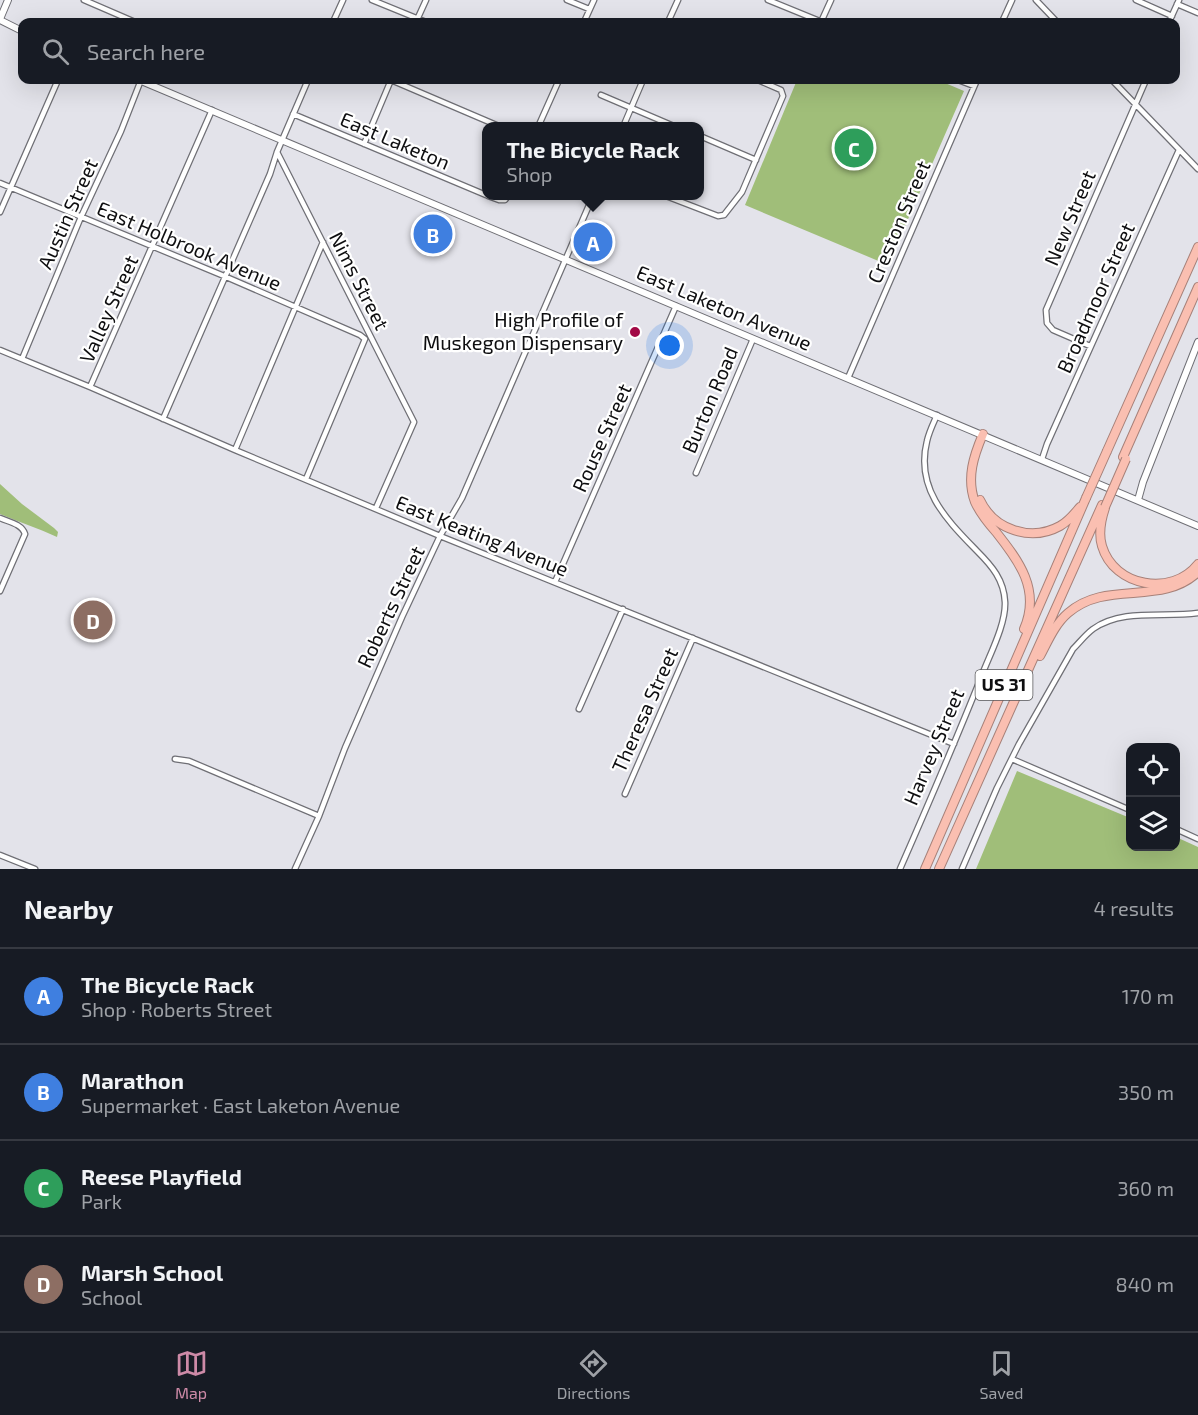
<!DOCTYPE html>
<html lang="en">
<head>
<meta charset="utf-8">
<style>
  body { margin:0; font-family:"Exo 2",sans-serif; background:#242831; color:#f1f3f6 }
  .controls { position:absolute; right:18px; bottom:18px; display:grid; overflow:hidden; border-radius:12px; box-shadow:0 6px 24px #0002 }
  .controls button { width:54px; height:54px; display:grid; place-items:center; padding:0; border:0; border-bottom:2px solid #363941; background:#171b24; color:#f1f3f6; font:30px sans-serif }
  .you { position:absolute; left:670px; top:346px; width:21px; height:21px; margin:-15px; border:4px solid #fff; border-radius:50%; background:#1a73e8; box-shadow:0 0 0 9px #1a73e833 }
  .badge { display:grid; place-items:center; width:39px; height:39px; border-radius:50%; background:#cd8aa7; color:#fff; font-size:20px; font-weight:700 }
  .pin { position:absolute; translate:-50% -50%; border:3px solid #fff; box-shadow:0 2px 6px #0006 }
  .popup { position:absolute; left:482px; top:122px; width:222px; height:78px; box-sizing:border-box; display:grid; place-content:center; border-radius:12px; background:#171b24; filter:drop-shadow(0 2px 4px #0005); font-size:20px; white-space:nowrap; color:#9ea1a6 }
  .popup b { font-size:22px; color:#f1f3f6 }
  .popup::after { content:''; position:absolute; left:50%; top:100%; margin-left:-12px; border:12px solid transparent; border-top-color:#171b24 }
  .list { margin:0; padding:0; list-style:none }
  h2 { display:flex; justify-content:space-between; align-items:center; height:78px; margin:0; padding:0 24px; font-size:26px }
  h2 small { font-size:20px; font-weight:400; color:#9ea1a6 }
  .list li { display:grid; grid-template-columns:39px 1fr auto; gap:18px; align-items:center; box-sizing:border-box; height:96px; padding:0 24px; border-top:2px solid #363941 }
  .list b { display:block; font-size:22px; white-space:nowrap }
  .list p { margin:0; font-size:20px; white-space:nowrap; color:#9ea1a6 }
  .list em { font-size:20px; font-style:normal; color:#9ea1a6 }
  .icon { flex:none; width:33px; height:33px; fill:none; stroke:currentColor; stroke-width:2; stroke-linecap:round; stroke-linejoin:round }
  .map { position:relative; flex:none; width:1198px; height:869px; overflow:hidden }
  .search { position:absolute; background:#171b24; box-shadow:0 6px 24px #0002; left:18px; right:18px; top:18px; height:66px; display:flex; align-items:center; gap:15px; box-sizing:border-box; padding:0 21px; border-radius:12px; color:#9ea1a6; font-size:22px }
  .sheet { height:462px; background:#171b24 }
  nav { display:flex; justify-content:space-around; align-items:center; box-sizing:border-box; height:84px; border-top:2px solid #363941; background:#171b24; font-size:16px; color:#9ea1a6 }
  nav a { display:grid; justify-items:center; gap:3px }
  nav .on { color:#cd8aa7 }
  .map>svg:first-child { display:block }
  .green { fill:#a0be79 }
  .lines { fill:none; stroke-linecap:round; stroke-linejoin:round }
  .street-casing { stroke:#6f6f75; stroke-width:7 }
  .secondary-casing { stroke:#6f6f75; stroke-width:8 }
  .highway-casing { stroke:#a78179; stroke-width:10 }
  .street { stroke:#fff; stroke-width:4.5 }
  .secondary { stroke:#fff; stroke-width:6 }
  .highway { stroke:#fabfb1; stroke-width:8 }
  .highway-bridge-casing { stroke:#a78179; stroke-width:10; stroke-linecap:butt }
  .highway-bridge { stroke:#fabfb1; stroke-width:8 }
  .poi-dot { fill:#a20946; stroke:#fff; stroke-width:2 }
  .labels { text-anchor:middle; stroke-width:4.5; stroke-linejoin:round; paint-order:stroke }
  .shield { fill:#fff; stroke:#565658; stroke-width:1.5 }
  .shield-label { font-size:18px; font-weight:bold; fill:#0e0e10 }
  .street-label { font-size:20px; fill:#0e0e10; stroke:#fff }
  .poi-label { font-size:20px; fill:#0e0e10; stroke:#fff; text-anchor:end }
</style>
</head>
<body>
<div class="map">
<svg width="1198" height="869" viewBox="0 0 1198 869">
  <rect width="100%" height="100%" fill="#e3e3ea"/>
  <!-- green -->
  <path class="green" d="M797 80H938L964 91 888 265 745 205Z
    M0 484 22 504 54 528 58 532 57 537C38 528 19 522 0 514Z
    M1017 771 1130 818V846H1176V837L1198 847V869H976Z"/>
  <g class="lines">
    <defs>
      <path id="street" d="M84 0 135 22
        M372 0 426 22
        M567 0 589 9
        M768 0 822 22
        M1036 0 1057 22
        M1136 0 1172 16
        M1177 4 1198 13
        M333 22 343 0
        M416 22 426 0
        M584 22 594 0
        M668 22 678 0
        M821 22 831 0
        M1002 22 1012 0
        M1169 22 1179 0
        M391 80 501 127
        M958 80 974 86
        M1112 80 1198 169
        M601 95 676 127
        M293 114 486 195
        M538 127 559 80
        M623 127 643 80
        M700 136 756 160
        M364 144 391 80
        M277 152 414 422 376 508
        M0 183 224 276 360 335 365 339 306 479
        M488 196 499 200H505L508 196
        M666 196 718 216 724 215 742 192 783 96 781 90 758 80
        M0 212 58 80
        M1090 346 1053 330 1047 323 1046 310 1146 80
        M0 350 90 387 235 450 440 536 954 744
        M22 359 81 217 121 131 141 80
        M848 378 977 80
        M90 387 212 110
        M163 419 270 174 277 152 308 80
        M235 450 323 242
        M1042 459 1047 444 1179 150
        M696 473 753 339
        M0 518C9 522 22 524 25 534L0 591
        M555 582 676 306
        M579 709 623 609
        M175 759 189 761 319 816
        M1012 759 1130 810
        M625 794 693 638
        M1176 829 1198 839
        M0 855 35 869
        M295 869 319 816 345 748 402 617 440 536 462 498 593 196
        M900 869C928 805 956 740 982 675 990 654 1006 624 1005 602 1004 580 992 566 977 551 947 520 915 489 927 441 929 432 933 424 937 415
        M962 869 997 788 1019 744 1073 649C1080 642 1085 635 1093 629 1123 608 1164 618 1198 613"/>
      <path id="secondary" d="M0 19 8 0
        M0 20 22 31
        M139 80C492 228 845 377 1198 526
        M1138 500 1143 482 1198 342"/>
      <path id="highway" d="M983 434C974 455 966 478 975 502 980 513 988 523 996 532 1019 561 1041 590 1024 629
        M1107 451 1198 247
        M1123 457 1198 287
        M980 500C994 530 1031 542 1060 526 1069 521 1074 514 1080 507
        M1105 508C1101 520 1098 533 1102 546 1114 587 1172 597 1198 564
        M1040 656C1048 641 1055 624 1068 613 1107 579 1161 607 1198 572
        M925 869 1086 498
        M939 869 1102 505"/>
    </defs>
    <!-- street casing -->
    <use href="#street" class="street-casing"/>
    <!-- secondary casing -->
    <use href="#secondary" class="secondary-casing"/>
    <!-- highway casing -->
    <use href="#highway" class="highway-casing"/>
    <!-- street -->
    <use href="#street" class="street"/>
    <!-- secondary -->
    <use href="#secondary" class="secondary"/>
    <!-- highway -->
    <use href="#highway" class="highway"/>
    <defs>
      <path id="highway-bridge" d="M1086 498 1107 451
        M1105 507 1126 459"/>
    </defs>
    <!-- highway-bridge casing -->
    <use href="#highway-bridge" class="highway-bridge-casing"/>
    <!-- highway-bridge -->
    <use href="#highway-bridge" class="highway-bridge"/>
  </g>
  <!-- markers -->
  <circle class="poi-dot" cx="635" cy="332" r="6"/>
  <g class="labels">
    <!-- shield labels -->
    <rect class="shield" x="975.5" y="670" width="57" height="30" rx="4.5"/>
    <g class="shield-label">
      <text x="1004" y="691">US 31</text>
    </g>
    <!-- street labels -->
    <g class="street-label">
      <text transform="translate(395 141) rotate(23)" y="7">East Laketon</text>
      <text transform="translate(68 214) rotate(-66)" y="7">Austin Street</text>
      <text transform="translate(1070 218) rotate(-67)" y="7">New Street</text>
      <text transform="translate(899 222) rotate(-67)" y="7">Creston Street</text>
      <text transform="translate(189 246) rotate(23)" y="7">East Holbrook Avenue</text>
      <text transform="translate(359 281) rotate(63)" y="7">Nims Street</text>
      <text transform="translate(1096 298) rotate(-66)" y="7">Broadmoor Street</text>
      <text transform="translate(724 308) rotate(23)" y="7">East Laketon Avenue</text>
      <text transform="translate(109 309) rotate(-66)" y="7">Valley Street</text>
      <text transform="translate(710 400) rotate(-67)" y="7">Burton Road</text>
      <text transform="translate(602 438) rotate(-66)" y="7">Rouse Street</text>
      <text transform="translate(482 536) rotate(22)" y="7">East Keating Avenue</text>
      <text transform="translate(391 607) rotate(-65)" y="7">Roberts Street</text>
      <text transform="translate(645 710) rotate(-66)" y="7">Theresa Street</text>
      <text transform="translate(934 747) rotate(-67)" y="7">Harvey Street</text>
    </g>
    <!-- poi labels -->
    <g class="poi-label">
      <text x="623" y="327">High Profile of<tspan x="623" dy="23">Muskegon Dispensary</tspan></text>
    </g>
  </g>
</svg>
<div class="controls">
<button><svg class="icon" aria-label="locate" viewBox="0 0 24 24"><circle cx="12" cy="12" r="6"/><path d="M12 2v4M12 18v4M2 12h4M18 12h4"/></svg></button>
<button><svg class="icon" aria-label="layers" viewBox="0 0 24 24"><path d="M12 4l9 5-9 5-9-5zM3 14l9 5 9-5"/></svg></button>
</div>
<div class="you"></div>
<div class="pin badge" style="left:593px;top:242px;background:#3f7fe0">A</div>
<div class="popup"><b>The Bicycle Rack</b>Shop</div>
<div class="pin badge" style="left:433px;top:234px;background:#3f7fe0">B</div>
<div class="pin badge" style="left:854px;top:148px;background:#2e9e5b">C</div>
<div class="pin badge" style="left:93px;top:620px;background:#8d6e63">D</div>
<div class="search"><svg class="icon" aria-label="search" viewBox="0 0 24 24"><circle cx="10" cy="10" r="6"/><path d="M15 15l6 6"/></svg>Search here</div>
</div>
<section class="sheet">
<h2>Nearby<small>4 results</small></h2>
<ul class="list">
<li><span class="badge" style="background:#3f7fe0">A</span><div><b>The Bicycle Rack</b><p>Shop · Roberts Street</p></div><em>170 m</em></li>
<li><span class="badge" style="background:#3f7fe0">B</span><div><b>Marathon</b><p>Supermarket · East Laketon Avenue</p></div><em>350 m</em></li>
<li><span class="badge" style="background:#2e9e5b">C</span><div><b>Reese Playfield</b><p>Park</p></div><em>360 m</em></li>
<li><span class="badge" style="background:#8d6e63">D</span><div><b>Marsh School</b><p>School</p></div><em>840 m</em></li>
</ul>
</section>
<nav>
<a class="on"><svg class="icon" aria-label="map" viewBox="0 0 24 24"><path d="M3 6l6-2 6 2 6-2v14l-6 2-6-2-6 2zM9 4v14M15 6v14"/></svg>Map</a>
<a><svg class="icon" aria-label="directions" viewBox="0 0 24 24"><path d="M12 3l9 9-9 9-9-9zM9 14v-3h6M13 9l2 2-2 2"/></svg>Directions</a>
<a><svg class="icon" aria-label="saved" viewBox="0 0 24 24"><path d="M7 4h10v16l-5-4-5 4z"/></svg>Saved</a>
</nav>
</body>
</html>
